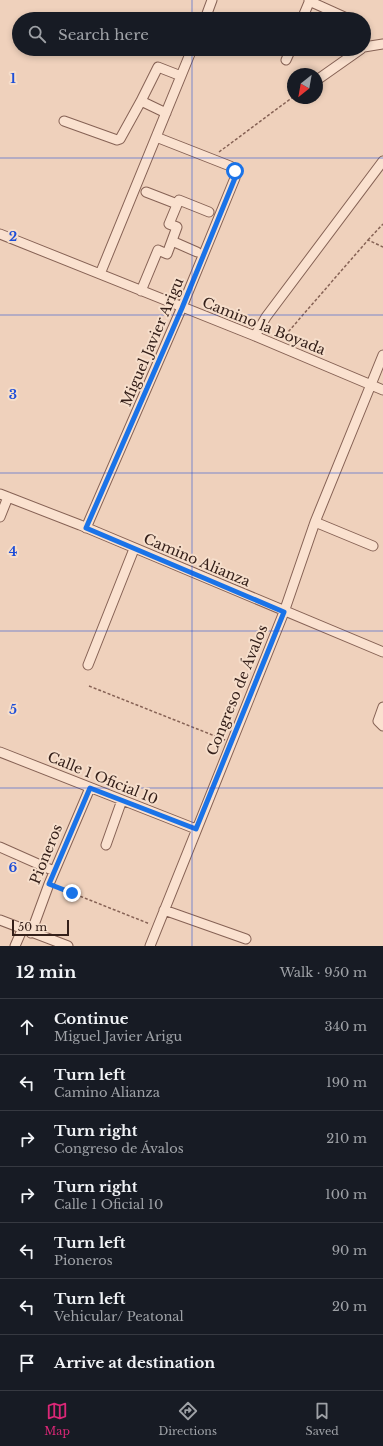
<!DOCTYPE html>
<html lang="en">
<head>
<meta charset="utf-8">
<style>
  body { margin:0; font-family:"Libre Baskerville",serif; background:#242831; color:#f1f3f6 }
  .compass { position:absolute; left:287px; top:68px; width:36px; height:36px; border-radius:50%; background:#171b24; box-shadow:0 2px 6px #0003; rotate:211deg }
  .scale { position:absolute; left:12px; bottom:10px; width:57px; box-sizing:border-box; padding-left:4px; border:2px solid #35201a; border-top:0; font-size:11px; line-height:14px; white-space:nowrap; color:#35201a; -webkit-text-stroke:3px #f6decb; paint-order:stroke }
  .stop { position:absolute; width:12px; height:12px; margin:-9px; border:3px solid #1a73e8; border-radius:50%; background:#fff }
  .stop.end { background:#1a73e8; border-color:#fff; box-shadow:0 1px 4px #0008 }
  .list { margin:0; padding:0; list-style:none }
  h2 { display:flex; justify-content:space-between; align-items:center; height:52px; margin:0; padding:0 16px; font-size:17px }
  h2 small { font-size:13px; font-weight:400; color:#9ea1a6 }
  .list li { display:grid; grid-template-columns:26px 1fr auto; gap:12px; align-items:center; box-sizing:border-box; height:56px; padding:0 16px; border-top:1px solid #363941 }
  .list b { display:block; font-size:15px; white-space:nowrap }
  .list p { margin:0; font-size:13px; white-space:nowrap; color:#9ea1a6 }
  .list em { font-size:13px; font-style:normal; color:#9ea1a6 }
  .icon { flex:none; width:22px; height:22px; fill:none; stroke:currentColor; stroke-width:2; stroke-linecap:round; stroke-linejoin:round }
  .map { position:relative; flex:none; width:383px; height:946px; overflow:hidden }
  .search { position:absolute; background:#171b24; box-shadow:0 2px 6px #0003; left:12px; right:12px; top:12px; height:44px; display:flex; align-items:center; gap:10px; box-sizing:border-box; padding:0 14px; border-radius:22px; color:#9ea1a6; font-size:15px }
  .sheet { height:444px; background:#171b24 }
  nav { display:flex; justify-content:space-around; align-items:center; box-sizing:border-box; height:56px; border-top:1px solid #363941; background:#171b24; font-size:11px; color:#9ea1a6 }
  nav a { display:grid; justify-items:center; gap:2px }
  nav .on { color:#db2777 }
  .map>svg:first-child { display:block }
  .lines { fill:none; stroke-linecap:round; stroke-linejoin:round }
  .minor-casing { stroke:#866255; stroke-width:11 }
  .path { stroke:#866255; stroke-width:1.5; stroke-dasharray:3 2; stroke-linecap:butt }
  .minor { stroke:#fae1cf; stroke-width:9 }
  .route { stroke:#1a73e8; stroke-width:5 }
  .grid { fill:none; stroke:#1d4ed8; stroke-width:1; stroke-opacity:0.55 }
  .labels { text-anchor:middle; stroke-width:4; stroke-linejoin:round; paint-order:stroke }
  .street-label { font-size:14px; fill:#35201a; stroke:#f6decb }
  .grid-label { font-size:13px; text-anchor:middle; font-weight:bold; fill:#1d4ed8; stroke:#f6decb; stroke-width:4; stroke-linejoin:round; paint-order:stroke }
</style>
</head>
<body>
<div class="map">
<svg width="383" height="946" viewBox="0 0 383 946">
  <rect width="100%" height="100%" fill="#efd1bc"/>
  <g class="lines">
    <defs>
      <path id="minor" d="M309 1 349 19
        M205 19 212 0
        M302 19 310 0
        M364 47 383 44
        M286 60 291 49
        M317 80 361 49
        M166 113 141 101 158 67 181 76
        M64 121 117 140 120 139 141 101
        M146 192 177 204
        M0 234 255 336 383 390
        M172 241 197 252
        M100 274 192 49
        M141 291 158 250 167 254 177 227 169 224 179 200 209 212
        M255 336 266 317 383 161
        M0 494 80 525 383 652
        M0 517 8 497
        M315 522 373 546
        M86 528 182 307 235 178V171L230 166 156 137
        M88 665 134 549
        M383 707 378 721 383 726
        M0 752 196 829
        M106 845 122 800
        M0 847 54 871
        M164 910 246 939
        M0 920 68 946
        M31 933 49 884 90 788
        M15 946 22 930
        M150 946 284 612 315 522 383 355"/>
    </defs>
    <!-- minor casing -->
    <use href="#minor" class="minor-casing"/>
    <!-- path -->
    <path class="path" d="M219 152 293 97
      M368 240 383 224
      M282 339 368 240 383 247
      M89 686 225 740
      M57 887 150 924"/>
    <!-- minor -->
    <use href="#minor" class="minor"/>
  </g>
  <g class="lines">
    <!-- route -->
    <path class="route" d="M72 893 49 884 90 788 196 829 284 612 86 528 182 308 235 178V171"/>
  </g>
  <!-- grid -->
  <path class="grid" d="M192 0V19M192 49V946M0 158H383M0 315H383M0 473H383M0 631H383M0 788H383"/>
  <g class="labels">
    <!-- street labels -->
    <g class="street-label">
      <text transform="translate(264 326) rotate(22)" y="5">Camino la Boyada</text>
      <text transform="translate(152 342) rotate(-67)" y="5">Miguel Javier Arigu</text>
      <text transform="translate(197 560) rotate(23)" y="5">Camino Alianza</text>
      <text transform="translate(237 690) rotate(-68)" y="5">Congreso de Ávalos</text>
      <text transform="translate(103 778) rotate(22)" y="5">Calle 1 Oficial 10</text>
      <text transform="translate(46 854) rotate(-68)" y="5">Pioneros</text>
    </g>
  </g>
  <g class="grid-label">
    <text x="13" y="83">1</text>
    <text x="13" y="241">2</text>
    <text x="13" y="399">3</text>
    <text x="13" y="556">4</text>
    <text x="13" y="714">5</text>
    <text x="13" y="872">6</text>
  </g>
</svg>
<svg class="compass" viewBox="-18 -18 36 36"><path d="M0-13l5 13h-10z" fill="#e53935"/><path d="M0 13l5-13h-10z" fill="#9ea1a6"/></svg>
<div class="scale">50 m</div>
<div class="stop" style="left:235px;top:171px"></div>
<div class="stop end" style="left:72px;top:893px"></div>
<div class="search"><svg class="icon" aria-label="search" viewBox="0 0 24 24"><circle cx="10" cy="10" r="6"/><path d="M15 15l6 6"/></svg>Search here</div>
</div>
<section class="sheet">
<h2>12 min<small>Walk · 950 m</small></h2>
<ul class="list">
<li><svg class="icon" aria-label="ahead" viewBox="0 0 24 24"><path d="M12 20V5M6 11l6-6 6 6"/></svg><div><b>Continue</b><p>Miguel Javier Arigu</p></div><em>340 m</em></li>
<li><svg class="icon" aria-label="left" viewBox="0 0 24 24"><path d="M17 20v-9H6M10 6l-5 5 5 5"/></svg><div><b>Turn left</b><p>Camino Alianza</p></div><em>190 m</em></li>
<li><svg class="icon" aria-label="right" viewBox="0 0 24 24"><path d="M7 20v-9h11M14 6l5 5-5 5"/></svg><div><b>Turn right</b><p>Congreso de Ávalos</p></div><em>210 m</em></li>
<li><svg class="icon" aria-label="right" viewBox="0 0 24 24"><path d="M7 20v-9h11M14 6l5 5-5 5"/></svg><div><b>Turn right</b><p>Calle 1 Oficial 10</p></div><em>100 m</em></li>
<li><svg class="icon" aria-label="left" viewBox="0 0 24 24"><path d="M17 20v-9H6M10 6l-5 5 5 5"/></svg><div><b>Turn left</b><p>Pioneros</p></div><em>90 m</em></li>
<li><svg class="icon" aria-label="left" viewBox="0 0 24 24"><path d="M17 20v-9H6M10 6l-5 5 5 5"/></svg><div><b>Turn left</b><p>Vehicular/ Peatonal</p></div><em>20 m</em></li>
<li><svg class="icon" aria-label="arrive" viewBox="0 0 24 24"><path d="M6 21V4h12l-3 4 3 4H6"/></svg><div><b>Arrive at destination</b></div></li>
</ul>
</section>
<nav>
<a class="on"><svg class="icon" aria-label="map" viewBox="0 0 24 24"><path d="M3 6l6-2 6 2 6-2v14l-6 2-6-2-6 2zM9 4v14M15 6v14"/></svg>Map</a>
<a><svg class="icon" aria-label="directions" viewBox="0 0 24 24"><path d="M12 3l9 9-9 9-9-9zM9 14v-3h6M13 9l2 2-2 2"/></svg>Directions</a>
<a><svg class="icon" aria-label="saved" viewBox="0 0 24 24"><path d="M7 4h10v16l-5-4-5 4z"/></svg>Saved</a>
</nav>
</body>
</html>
